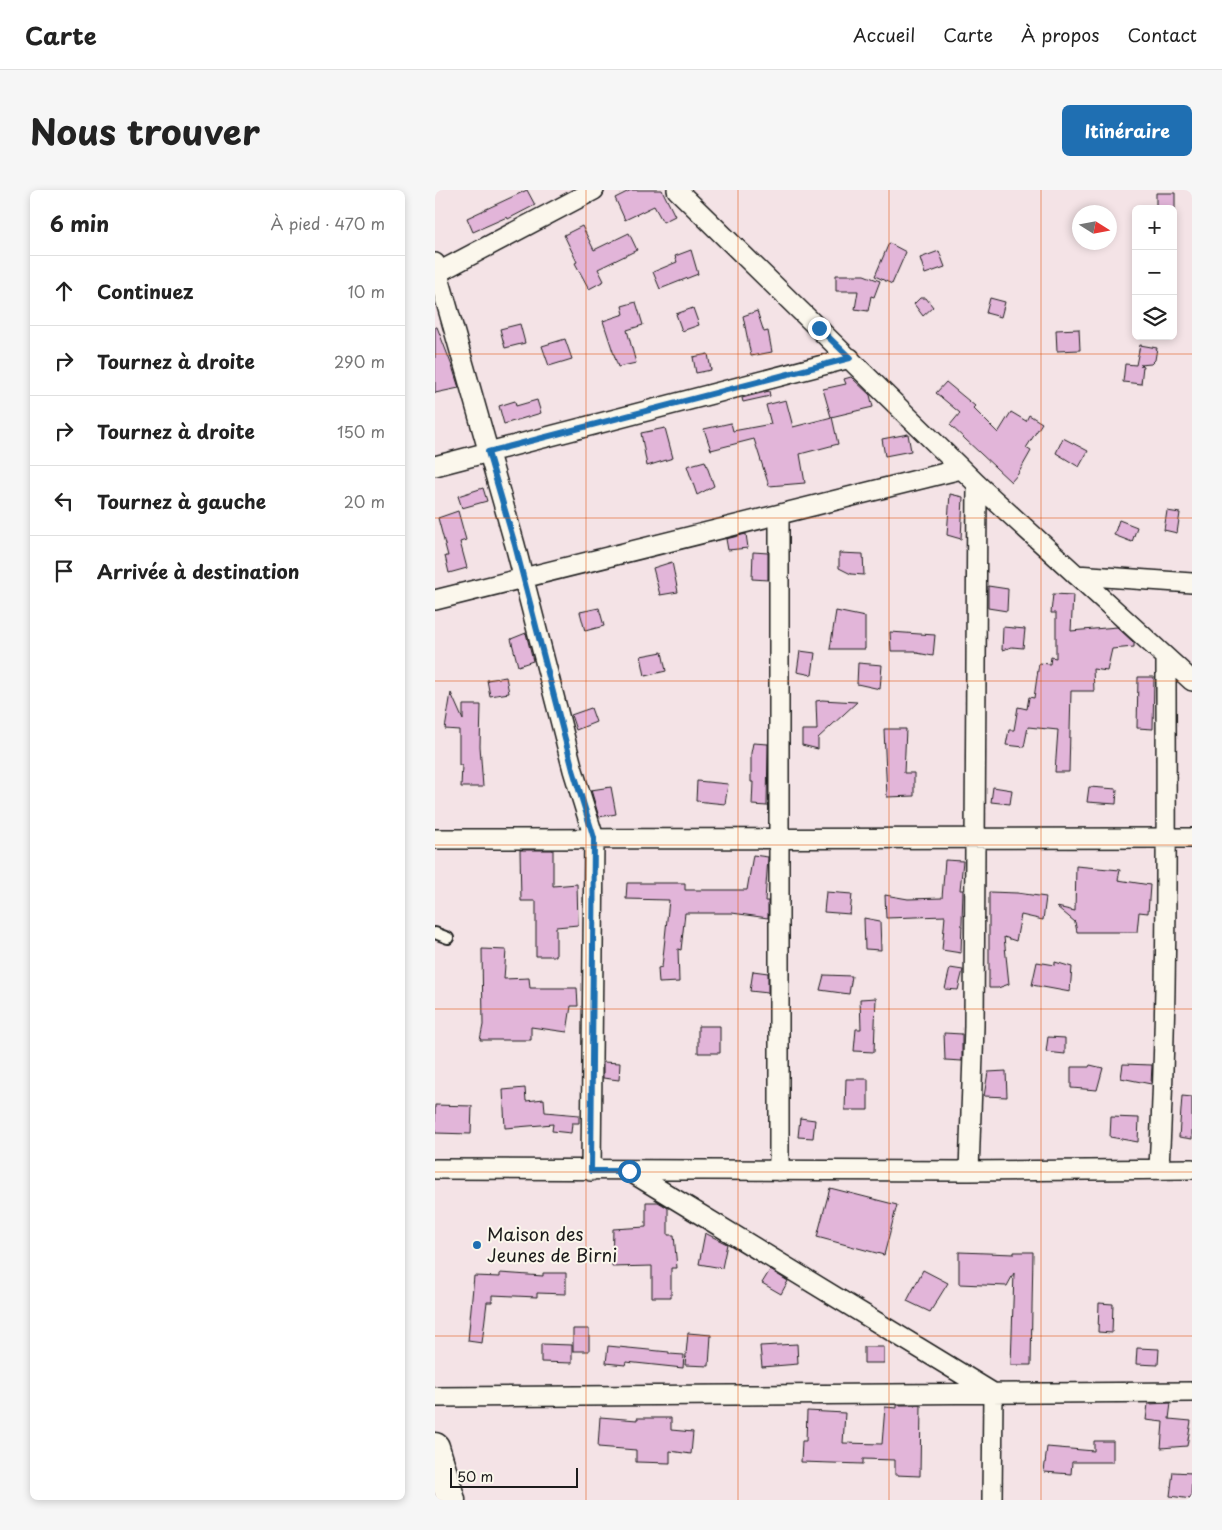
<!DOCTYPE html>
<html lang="fr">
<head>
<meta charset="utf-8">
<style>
  body { margin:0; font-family:"Playpen Sans",sans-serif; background:#f6f6f6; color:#222 }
  .controls { position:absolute; right:15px; top:15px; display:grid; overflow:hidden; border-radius:8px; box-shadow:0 2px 8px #0003 }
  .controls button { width:45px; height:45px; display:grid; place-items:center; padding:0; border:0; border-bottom:1px solid #e0e0e0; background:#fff; color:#222; font:25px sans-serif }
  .compass { position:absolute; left:637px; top:15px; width:45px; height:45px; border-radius:50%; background:#fff; box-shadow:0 2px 8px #0003; rotate:101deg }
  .scale { position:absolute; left:15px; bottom:12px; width:128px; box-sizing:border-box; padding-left:5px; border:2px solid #1c1c1c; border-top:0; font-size:14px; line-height:18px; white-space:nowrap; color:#1c1c1c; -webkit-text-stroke:4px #fbf7ec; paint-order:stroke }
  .stop { position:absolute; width:15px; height:15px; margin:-11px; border:4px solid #1f6fb2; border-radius:50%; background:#fff }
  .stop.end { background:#1f6fb2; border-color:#fff; box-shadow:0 1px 5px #0008 }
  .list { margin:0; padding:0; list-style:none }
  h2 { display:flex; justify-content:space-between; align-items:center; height:65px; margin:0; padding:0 20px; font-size:21px }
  h2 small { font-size:16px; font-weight:400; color:#767676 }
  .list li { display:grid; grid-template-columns:32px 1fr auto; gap:15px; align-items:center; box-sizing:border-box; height:70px; padding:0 20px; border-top:1px solid #e0e0e0 }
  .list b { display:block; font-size:19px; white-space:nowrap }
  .list em { font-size:16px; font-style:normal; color:#767676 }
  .icon { flex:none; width:28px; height:28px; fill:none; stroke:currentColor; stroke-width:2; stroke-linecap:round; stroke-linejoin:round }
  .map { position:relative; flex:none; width:757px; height:1310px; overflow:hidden; border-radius:8px }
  header { display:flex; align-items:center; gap:30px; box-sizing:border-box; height:70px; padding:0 25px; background:#fff; border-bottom:1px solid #e0e0e0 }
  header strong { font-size:24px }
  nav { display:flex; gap:28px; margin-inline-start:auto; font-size:18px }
  .intro { display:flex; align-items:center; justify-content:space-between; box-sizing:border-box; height:120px; padding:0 30px }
  h1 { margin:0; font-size:35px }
  .button { padding:12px 22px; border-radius:8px; background:#1f6fb2; color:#fff; font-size:18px; font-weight:700 }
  main { display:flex; gap:30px; padding:0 30px }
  aside { flex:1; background:#fff; border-radius:8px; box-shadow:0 2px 8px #0003 }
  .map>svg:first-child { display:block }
  .building { fill:#e2b5d9; stroke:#1c1c1c }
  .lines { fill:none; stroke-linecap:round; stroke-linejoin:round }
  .service-casing { stroke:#1c1c1c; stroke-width:14 }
  .minor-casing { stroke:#1c1c1c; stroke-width:22 }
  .trunk-casing { stroke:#1c1c1c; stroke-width:31 }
  .service { stroke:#fbf7ec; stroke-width:10 }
  .minor { stroke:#fbf7ec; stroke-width:19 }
  .trunk { stroke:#fbf7ec; stroke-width:28 }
  .route { stroke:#1f6fb2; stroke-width:6 }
  .grid { fill:none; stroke:#de560d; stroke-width:1; stroke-opacity:0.55 }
  .poi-dot { fill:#1f6fb2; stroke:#fbf7ec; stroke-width:2 }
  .labels { text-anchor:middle; stroke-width:4; stroke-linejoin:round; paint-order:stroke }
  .poi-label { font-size:18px; fill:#1c1c1c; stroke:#fbf7ec; text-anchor:start }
</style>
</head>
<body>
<header>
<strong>Carte</strong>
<nav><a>Accueil</a><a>Carte</a><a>À propos</a><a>Contact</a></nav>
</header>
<div class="intro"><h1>Nous trouver</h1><a class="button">Itinéraire</a></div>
<main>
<aside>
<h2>6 min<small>À pied · 470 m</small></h2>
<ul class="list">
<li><svg class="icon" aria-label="ahead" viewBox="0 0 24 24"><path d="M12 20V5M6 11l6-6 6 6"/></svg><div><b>Continuez</b></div><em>10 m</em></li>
<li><svg class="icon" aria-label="right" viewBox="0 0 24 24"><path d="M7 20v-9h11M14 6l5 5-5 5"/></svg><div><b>Tournez à droite</b></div><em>290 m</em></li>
<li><svg class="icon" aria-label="right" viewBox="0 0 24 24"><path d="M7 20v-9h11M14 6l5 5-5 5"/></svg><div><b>Tournez à droite</b></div><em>150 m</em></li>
<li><svg class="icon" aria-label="left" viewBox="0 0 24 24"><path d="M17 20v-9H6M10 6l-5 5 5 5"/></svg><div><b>Tournez à gauche</b></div><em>20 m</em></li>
<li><svg class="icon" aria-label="arrive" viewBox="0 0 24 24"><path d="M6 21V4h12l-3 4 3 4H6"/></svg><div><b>Arrivée à destination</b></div></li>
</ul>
</aside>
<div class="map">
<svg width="757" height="1310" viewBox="0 0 757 1310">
  <rect width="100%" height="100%" fill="#f4e3e6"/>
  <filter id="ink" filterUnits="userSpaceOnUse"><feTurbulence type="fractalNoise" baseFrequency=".02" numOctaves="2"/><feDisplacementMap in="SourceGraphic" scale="10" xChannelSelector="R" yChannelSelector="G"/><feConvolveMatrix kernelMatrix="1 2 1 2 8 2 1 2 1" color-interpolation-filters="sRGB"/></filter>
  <g filter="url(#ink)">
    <!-- building -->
    <path class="building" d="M92 0 100 15 73 29 72 27 38 42 32 28Z
      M196 0H227L240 26 228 32 219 16 190 30 180 8Z
      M721 3H740V19H721Z
      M147 36 159 60 194 43 202 60 163 79 169 91 154 99 140 73 142 72 129 45Z
      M454 53 471 62 457 94 440 86Z
      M256 60 263 84 225 99 218 82 242 72 240 66Z
      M504 61 510 77 490 84 485 68Z
      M401 85H429L445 91 439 107 436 106 433 121 420 119 423 101H401Z
      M485 108H491L498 117 488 126 479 114Z
      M555 108 570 112 566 127 551 123Z
      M201 112 208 135 192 140 201 173 183 177 168 131 189 124 187 116Z
      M258 118 264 135 247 141 241 124Z
      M322 121 329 142 333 141 337 162 316 166 308 126Z
      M85 134 90 153 70 158 65 139Z
      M0 137H2L17 176 24 198 0 203Z
      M644 139 645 160 622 161 621 140Z
      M130 149 137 169 114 176 107 156Z
      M705 155 722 158 720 170 716 174 705 175 708 176 706 194 688 192 690 174 701 175Z
      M273 164 276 180 261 183 258 167Z
      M416 187 435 205 438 217 396 227 388 199 411 194 409 189Z
      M511 192 540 216 538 218 563 243 576 222 591 231 594 225 607 233 591 258 596 261 583 284 576 292 515 235 525 223 501 203Z
      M334 201 335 206 308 212 307 208Z
      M102 210 106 223 69 234 64 216 80 211 81 216Z
      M351 210 358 237 397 227 403 254 365 264 370 293 334 296 319 249 276 260 269 239 296 233 298 241 336 234 331 215Z
      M230 238 238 268 212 276 206 243Z
      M473 244 476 261 450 266 447 249Z
      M628 248 653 261 644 277 621 263Z
      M270 271 279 296 262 305 252 276Z
      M48 298 52 311 27 318 23 306Z
      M515 304 528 307 526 349 512 345Z
      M23 321 31 350 25 352 32 378 14 383 10 366H13L3 328Z
      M732 321 745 323 742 343 729 340Z
      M684 330 702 337 697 352 679 345Z
      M311 344 313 358 293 360 291 349Z
      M318 362 333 363V390L317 389Z
      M404 363 428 364 429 385 416 384 404 378Z
      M237 372 243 402 225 405 218 378Z
      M553 396 573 399 572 421 553 418Z
      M618 404 638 405 636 441 682 437 699 453V457L677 459 672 481 658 479 659 501H636L634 582H620L623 540 593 537 589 557 571 555 574 540H579L583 517 592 519 594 507 599 508 604 473 615 474 616 467 621 468V423H616Z
      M164 418 169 436 150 441 145 422Z
      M401 421 430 427V459H395Z
      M568 437 590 439 588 458 577 457 567 460Z
      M455 442 500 445 498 466 482 463 481 461H456Z
      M91 443 98 471 83 476 76 449Z
      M365 461 380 463 377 485 362 482Z
      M227 462 231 481 210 486 206 466Z
      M423 473 447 475 445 499 422 494Z
      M71 487 74 503 55 506 52 490Z
      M703 487H719L718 539 702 538Z
      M16 503 28 530V515H46L45 556 48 597H26L27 575H24V540L10 539Z
      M387 510 422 512 383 548V559L367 555V540H382L381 511Z
      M156 518 161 532 141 540 136 525Z
      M449 539H471L469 583H479V606L452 607Z
      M318 553 333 554 332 616 317 615 318 592H316V563Z
      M262 591 293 594 290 614 261 611Z
      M176 597 181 624 164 627 156 600Z
      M558 597 577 600 575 614 556 612Z
      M654 597 682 599 681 614 652 612Z
      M85 660H118V696L142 694 143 735 121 737V766H101V711H86Z
      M318 665 333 667 330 711H333V728L297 723H250L246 760 243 759 244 792 224 793 223 778 227 777 234 710 191 709 192 693H250V700H312Z
      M510 670 528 671 525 700H528L526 763 507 760 510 726 451 728 450 705 473 709 507 708Z
      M641 676 685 680 683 690 715 695 713 723 704 722 702 742H642L640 732 622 717 640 721Z
      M391 702 417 704 415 724 389 722Z
      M554 702 582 703 611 707 608 730 586 725 581 751 569 747 574 794 563 798H554Z
      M429 728 445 731 446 760 430 759Z
      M47 759 71 760 69 789 94 788 95 798H142L143 816H136L132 842 96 837V850H45L48 835Z
      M602 772 620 775V772L637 777 635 802 597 795Z
      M515 778 528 780 523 800 510 799Z
      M318 781 333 783V803L315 801Z
      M389 785 417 786 414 804 385 800Z
      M441 808 439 862 419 861 421 839H426L425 809Z
      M263 836H285V863H263Z
      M509 843 527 844V871L510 870Z
      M613 847 630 848V864L611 862Z
      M168 872 185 873 184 890 168 888Z
      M688 874 717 875 716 894 686 888Z
      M655 875 668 878 662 900 636 898V877H654Z
      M571 881 572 907 549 906 553 882Z
      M411 889H433V920H410Z
      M90 898 91 911 109 909 110 922 144 925V933H137L136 943 117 941 118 934 70 938 68 900Z
      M747 906 757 907V949L744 947Z
      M0 915 37 916 36 944 0 943Z
      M676 927 704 928 703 952 675 947Z
      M365 928 380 930 378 948 363 947Z
      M395 998 462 1015 449 1065 382 1047Z
      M211 1012H223L233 1018V1045H239L242 1078H236V1107H217V1076L177 1077 178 1039 211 1037Z
      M270 1043 292 1054 287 1078 264 1074Z
      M524 1062 579 1064V1062H598L596 1175H576L579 1083 572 1096 524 1094Z
      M335 1080 353 1091 346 1104 327 1093Z
      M488 1080 513 1093 495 1122 472 1111Z
      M65 1083 108 1086V1083H131V1104L102 1103V1107L57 1105V1112H52L47 1153 33 1151 39 1086 65 1087Z
      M664 1113 678 1114 677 1143 663 1142Z
      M138 1139H154V1161H138Z
      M253 1143 276 1145 274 1176 250 1175Z
      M106 1154 137 1155V1173L106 1172Z
      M362 1154 363 1174 327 1177 325 1156Z
      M173 1156 234 1162V1164L249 1165 248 1178 191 1172 190 1175 171 1173Z
      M429 1157H449V1173H429Z
      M702 1158 724 1159 723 1175 701 1174Z
      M736 1213 734 1229 756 1231 752 1256 726 1258 728 1232 711 1230 713 1214Z
      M462 1215H486L485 1286 460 1285V1270L428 1269V1274L366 1272 367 1251H371L372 1221 410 1223 408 1253 447 1254 450 1217 462 1218Z
      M165 1227 202 1230V1228H236V1240L258 1242 256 1264 235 1261V1273L201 1272V1260L163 1257Z
      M659 1251H678V1272H637L636 1284 609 1282 612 1257 659 1261Z
      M738 1282 757 1283 756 1309 735 1306Z"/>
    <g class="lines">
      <defs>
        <path id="service" d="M0 743 13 748"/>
        <path id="minor" d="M242 0 542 294 757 491
          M0 73 80 355 138 580 159 648 156 981
          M0 84 159 0
          M0 276 415 168
          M344 326V981
          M641 385 757 393
          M0 410 526 279
          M0 649 757 648
          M724 978C733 808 731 638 731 468
          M0 979 534 981 757 979
          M194 981 558 1203 557 1310
          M534 981 539 836 542 294
          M0 1207 757 1202"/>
        <path id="trunk" d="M0 1257 16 1310"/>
      </defs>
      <!-- service casing -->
      <use href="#service" class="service-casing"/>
      <!-- minor casing -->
      <use href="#minor" class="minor-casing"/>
      <!-- trunk casing -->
      <use href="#trunk" class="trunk-casing"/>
      <!-- service -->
      <use href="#service" class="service"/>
      <!-- minor -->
      <use href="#minor" class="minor"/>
      <!-- trunk -->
      <use href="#trunk" class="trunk"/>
    </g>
  </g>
  <g class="lines" filter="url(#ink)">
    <!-- route -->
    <path class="route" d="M194 981H156L159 648 138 580 80 355 53 262 415 168 384 138"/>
  </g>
  <!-- grid -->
  <path class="grid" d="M151 0V1310M303 0V1310M454 0V1310M606 0V1310M0 164H757M0 328H757M0 491H757M0 655H757M0 819H757M0 982H757M0 1146H757"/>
  <!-- markers -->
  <circle class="poi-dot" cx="42" cy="1055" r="5"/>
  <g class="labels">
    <!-- poi labels -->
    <g class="poi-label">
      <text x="52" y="1051">Maison des<tspan x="52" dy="21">Jeunes de Birni</tspan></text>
    </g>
  </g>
</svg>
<div class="controls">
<button>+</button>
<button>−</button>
<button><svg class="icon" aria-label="layers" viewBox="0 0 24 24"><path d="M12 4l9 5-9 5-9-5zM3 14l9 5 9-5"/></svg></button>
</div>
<svg class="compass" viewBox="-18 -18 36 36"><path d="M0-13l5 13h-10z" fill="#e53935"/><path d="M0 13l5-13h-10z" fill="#767676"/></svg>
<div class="scale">50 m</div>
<div class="stop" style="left:194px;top:981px"></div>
<div class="stop end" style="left:384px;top:138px"></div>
</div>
</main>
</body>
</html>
